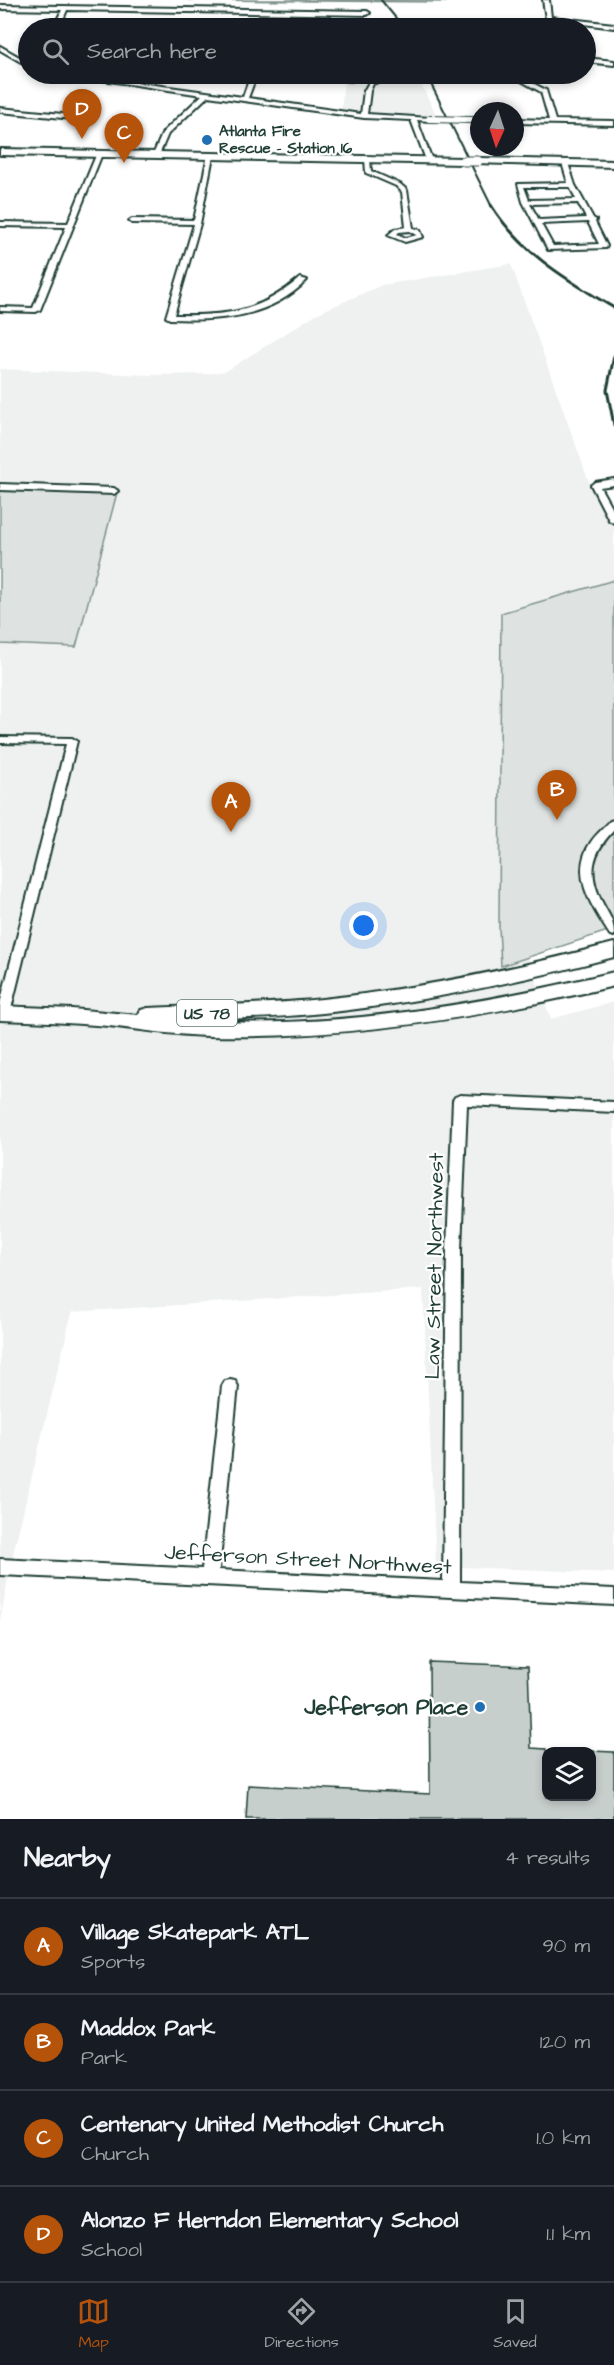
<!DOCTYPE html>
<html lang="en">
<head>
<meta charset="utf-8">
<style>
  body { margin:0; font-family:"Architects Daughter",sans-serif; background:#20242c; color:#f1f3f6 }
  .controls { position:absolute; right:18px; bottom:18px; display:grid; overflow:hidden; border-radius:12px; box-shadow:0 3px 9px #0003 }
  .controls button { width:54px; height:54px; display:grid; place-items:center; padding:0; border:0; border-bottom:2px solid #363941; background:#171b24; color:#f1f3f6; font:30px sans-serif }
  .compass { position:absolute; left:470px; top:102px; width:54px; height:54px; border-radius:50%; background:#171b24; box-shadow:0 3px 9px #0003; rotate:183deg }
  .you { position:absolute; left:364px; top:926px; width:21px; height:21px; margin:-15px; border:4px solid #fff; border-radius:50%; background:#1a73e8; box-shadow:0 0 0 9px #1a73e833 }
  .badge { display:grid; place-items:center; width:39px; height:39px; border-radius:50%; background:#b45309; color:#fff; font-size:20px; font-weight:700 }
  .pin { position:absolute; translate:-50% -50px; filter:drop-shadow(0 2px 3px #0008) }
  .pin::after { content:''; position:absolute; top:32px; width:21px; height:18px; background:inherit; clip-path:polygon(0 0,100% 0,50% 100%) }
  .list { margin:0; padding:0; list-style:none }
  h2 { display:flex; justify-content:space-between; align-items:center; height:78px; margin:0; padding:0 24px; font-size:26px }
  h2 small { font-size:20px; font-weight:400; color:#9ea1a6 }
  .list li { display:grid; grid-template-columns:39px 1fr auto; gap:18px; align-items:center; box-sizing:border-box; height:96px; padding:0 24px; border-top:2px solid #363941 }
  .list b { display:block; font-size:22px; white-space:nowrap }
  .list p { margin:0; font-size:20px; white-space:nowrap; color:#9ea1a6 }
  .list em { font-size:20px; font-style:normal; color:#9ea1a6 }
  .icon { flex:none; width:33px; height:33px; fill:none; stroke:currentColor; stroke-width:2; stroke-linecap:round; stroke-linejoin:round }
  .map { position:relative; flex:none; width:614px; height:1819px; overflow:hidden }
  .search { position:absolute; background:#171b24; box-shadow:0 3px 9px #0003; left:18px; right:18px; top:18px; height:66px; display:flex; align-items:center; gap:15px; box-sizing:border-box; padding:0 21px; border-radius:33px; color:#9ea1a6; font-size:22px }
  .sheet { height:462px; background:#171b24 }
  nav { display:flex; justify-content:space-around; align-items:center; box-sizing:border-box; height:84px; border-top:2px solid #363941; background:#171b24; font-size:16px; color:#9ea1a6 }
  nav a { display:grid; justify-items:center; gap:3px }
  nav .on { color:#b45309 }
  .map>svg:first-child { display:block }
  .built { fill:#eef1f0 }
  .green { fill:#dee3e2; stroke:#7e908b; stroke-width:1.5 }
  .building { fill:#c7cfcc; stroke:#1f3d34; stroke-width:1.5 }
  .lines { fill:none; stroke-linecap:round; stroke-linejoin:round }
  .street-casing { stroke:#1f3d34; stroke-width:4 }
  .secondary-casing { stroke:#1f3d34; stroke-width:4 }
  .primary-casing { stroke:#1f3d34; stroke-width:4 }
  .street { fill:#fff; fill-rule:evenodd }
  .secondary { fill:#fff; fill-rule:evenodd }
  .primary { fill:#fff; fill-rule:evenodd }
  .rail-far1 { stroke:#1f3d34; stroke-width:2 }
  .rail { stroke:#1f3d34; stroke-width:3 }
  .street-bridge-casing { stroke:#1f3d34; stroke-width:8; stroke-linecap:butt }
  .secondary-bridge-casing { stroke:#1f3d34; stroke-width:11; stroke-linecap:butt }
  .street-bridge { stroke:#fff; stroke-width:6 }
  .secondary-bridge { stroke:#fff; stroke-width:9 }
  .poi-dot { fill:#1f6fb2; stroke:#fff; stroke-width:2 }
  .labels { text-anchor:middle; stroke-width:4.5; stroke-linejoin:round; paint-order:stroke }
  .far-poi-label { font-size:15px; font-weight:bold; fill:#1f3d34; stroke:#fff; text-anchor:start }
  .shield { fill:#fff; stroke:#627771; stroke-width:1.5 }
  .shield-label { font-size:16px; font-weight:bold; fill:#1f3d34 }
  .near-street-label { font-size:21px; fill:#1f3d34; stroke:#fff }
  .near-poi-label { font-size:21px; font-weight:bold; fill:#1f3d34; stroke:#fff; text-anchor:end }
</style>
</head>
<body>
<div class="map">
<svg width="614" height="1819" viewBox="0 0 614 1819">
  <rect width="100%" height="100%" fill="#fff"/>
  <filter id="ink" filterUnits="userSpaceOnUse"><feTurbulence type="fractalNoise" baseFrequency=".0167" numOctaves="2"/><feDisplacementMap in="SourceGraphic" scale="12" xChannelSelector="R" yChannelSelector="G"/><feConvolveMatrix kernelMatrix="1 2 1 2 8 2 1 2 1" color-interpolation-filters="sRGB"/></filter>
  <g filter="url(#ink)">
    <!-- built -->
    <path class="built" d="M344 76H417L438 118 394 119 341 115Z
      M511 264 589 482 609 516H614V593L514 921 551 1019 614 1002V1573L436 1566 423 1289 72 1312 11 1562 0 1622V644L76 647 117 489 0 486V369L149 375 206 374 226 371 316 314 382 285Z"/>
    <!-- green -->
    <path class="green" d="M188 0H447L446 2Z
      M0 486 118 489 76 647 0 644Z
      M614 580V929L501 966 499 927 501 613Z"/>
    <!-- building -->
    <path class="building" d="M429 1662 528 1666 531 1748 546 1749V1797H591V1751L614 1752V1819H246L248 1785 430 1794Z"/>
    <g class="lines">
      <defs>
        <path id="street" d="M543 0H549L551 17 614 24V28L546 19Z
          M0 5 367 11 370 13 367 15 67 10 62 22 67 28H62L56 22 62 10 0 9Z
          M178 23 206 26 209 28H152Z
          M0 46 28 62V66L0 50Z
          M586 58 614 61V65L586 62Z
          M62 74H74L243 97 251 74H257L248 98 361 114 364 91 369 82 391 74H398L373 84 370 91 367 114 431 118 429 121 417 120 432 160 429 162 426 160 411 120 364 118 208 96 168 134 159 155 156 157 153 155 163 132 202 95Z
          M312 74H324L354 79 351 81Z
          M509 74H515L546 90 555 120 614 121V125L515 123V119L549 120 541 92Z
          M0 108 84 116 87 118 84 120 0 112Z
          M472 118H479V122L470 121Z
          M97 153 102 154 40 310 36 312 0 311V307L33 308 66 227 0 226V222L68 223Z
          M208 155 213 156 200 224 174 315C228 316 258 313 300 278L307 280C270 318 220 321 170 319L166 317 194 224 132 223 129 221 132 219 194 220Z
          M365 158 370 159 371 171 400 184 407 190 413 228 420 230 423 237 405 242 390 236 388 235 395 229 406 227 402 192 396 186 366 173ZM410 231 417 235 406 238 397 234 399 232Z
          M565 161 568 163 575 185 593 218 596 220 595 222 607 246 606 248 548 250 523 202 518 184 568 183 562 163ZM524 187H570L576 199 529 200ZM578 203 586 218 539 220 530 204ZM588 222 599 244 553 246 541 224Z
          M614 479V485L600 487 614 512V523L609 520 591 485 595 482Z
          M0 484 114 488 118 491 114 494 0 490Z
          M0 737 72 738 77 741 10 1013 4 1017 0 1016V1004L66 744 0 743Z
          M614 820V830C592 853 587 872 602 902 609 916 614 919 614 936L610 935C592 907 569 874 591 842 596 834 604 828 610 821Z
          M460 1095 614 1102V1112L467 1105 461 1249 460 1582 614 1589V1605L0 1575V1559L202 1569 222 1386 225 1381 230 1380 235 1381 238 1386 219 1570 443 1581 447 1249 453 1100 455 1097Z"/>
        <path id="secondary" d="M0 149 463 158 468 161 463 164 0 155Z
          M478 158 614 161V167L475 163 473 161Z"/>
        <path id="primary" d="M614 943V957C518 982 421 1003 323 1013 277 1018 231 1019 186 1020 327 1031 477 1005 614 972V986C481 1018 346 1039 209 1036 175 1035 142 1030 109 1026 73 1023 36 1021 0 1020V1006L72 1009 138 1015 141 1010 148 1008C206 1005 264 1005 322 999 421 989 518 968 614 943Z"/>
      </defs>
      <!-- street casing -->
      <use href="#street" class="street-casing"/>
      <!-- secondary casing -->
      <use href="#secondary" class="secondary-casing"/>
      <!-- primary casing -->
      <use href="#primary" class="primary-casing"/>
      <!-- street -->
      <use href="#street" class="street"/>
      <!-- secondary -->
      <use href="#secondary" class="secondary"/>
      <!-- primary -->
      <use href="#primary" class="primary"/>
      <!-- rail-far1 -->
      <path class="rail-far1" d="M381 0 404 28
        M426 74 492 207"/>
      <!-- rail -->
      <path class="rail" d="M491 205C521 253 566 279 614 308
        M614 356 607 390 614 425"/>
      <defs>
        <path id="street-bridge" d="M429 119 472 120"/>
        <path id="secondary-bridge" d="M463 161H478"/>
      </defs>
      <!-- street-bridge casing -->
      <use href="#street-bridge" class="street-bridge-casing"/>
      <!-- secondary-bridge casing -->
      <use href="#secondary-bridge" class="secondary-bridge-casing"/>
      <!-- street-bridge -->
      <use href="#street-bridge" class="street-bridge"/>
      <!-- secondary-bridge -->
      <use href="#secondary-bridge" class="secondary-bridge"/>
    </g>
  </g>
  <!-- markers -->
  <g class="poi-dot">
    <circle cx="207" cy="140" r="6"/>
    <circle cx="480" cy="1707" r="6"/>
  </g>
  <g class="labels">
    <!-- far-poi labels -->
    <g class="far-poi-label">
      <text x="219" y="136">Atlanta Fire<tspan x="219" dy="17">Rescue - Station 16</tspan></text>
    </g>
    <!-- shield labels -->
    <rect class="shield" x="177" y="1000" width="60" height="26" rx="4.5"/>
    <g class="shield-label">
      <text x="207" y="1019">US 78</text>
    </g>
    <!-- near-street labels -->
    <g class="near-street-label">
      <text transform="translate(434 1266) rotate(-89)" y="7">Law Street Northwest</text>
      <text transform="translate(308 1559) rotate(3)" y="7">Jefferson Street Northwest</text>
    </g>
    <!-- near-poi labels -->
    <g class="near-poi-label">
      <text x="468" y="1714">Jefferson Place</text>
    </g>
  </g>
</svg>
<div class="controls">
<button><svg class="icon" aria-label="layers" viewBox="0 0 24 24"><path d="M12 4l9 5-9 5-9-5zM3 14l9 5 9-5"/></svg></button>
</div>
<svg class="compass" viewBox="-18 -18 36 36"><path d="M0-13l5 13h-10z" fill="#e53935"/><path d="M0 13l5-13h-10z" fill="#9ea1a6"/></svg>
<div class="you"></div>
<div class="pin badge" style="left:231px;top:832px">A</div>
<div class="pin badge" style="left:557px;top:820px">B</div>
<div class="pin badge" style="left:124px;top:163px">C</div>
<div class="pin badge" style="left:82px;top:139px">D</div>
<div class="search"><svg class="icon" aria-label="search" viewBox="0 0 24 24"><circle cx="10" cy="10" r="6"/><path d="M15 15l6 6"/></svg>Search here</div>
</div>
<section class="sheet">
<h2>Nearby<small>4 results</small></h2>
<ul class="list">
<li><span class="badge">A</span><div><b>Village Skatepark ATL</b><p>Sports</p></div><em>90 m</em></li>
<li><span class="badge">B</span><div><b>Maddox Park</b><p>Park</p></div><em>120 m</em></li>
<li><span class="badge">C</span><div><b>Centenary United Methodist Church</b><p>Church</p></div><em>1.0 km</em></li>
<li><span class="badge">D</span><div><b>Alonzo F Herndon Elementary School</b><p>School</p></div><em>1.1 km</em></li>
</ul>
</section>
<nav>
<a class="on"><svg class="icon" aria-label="map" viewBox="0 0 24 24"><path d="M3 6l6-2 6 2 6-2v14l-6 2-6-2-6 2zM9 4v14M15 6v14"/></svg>Map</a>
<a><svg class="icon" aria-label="directions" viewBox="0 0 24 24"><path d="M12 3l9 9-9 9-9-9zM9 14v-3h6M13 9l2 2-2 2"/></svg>Directions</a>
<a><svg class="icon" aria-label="saved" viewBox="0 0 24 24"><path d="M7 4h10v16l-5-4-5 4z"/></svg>Saved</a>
</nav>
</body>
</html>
